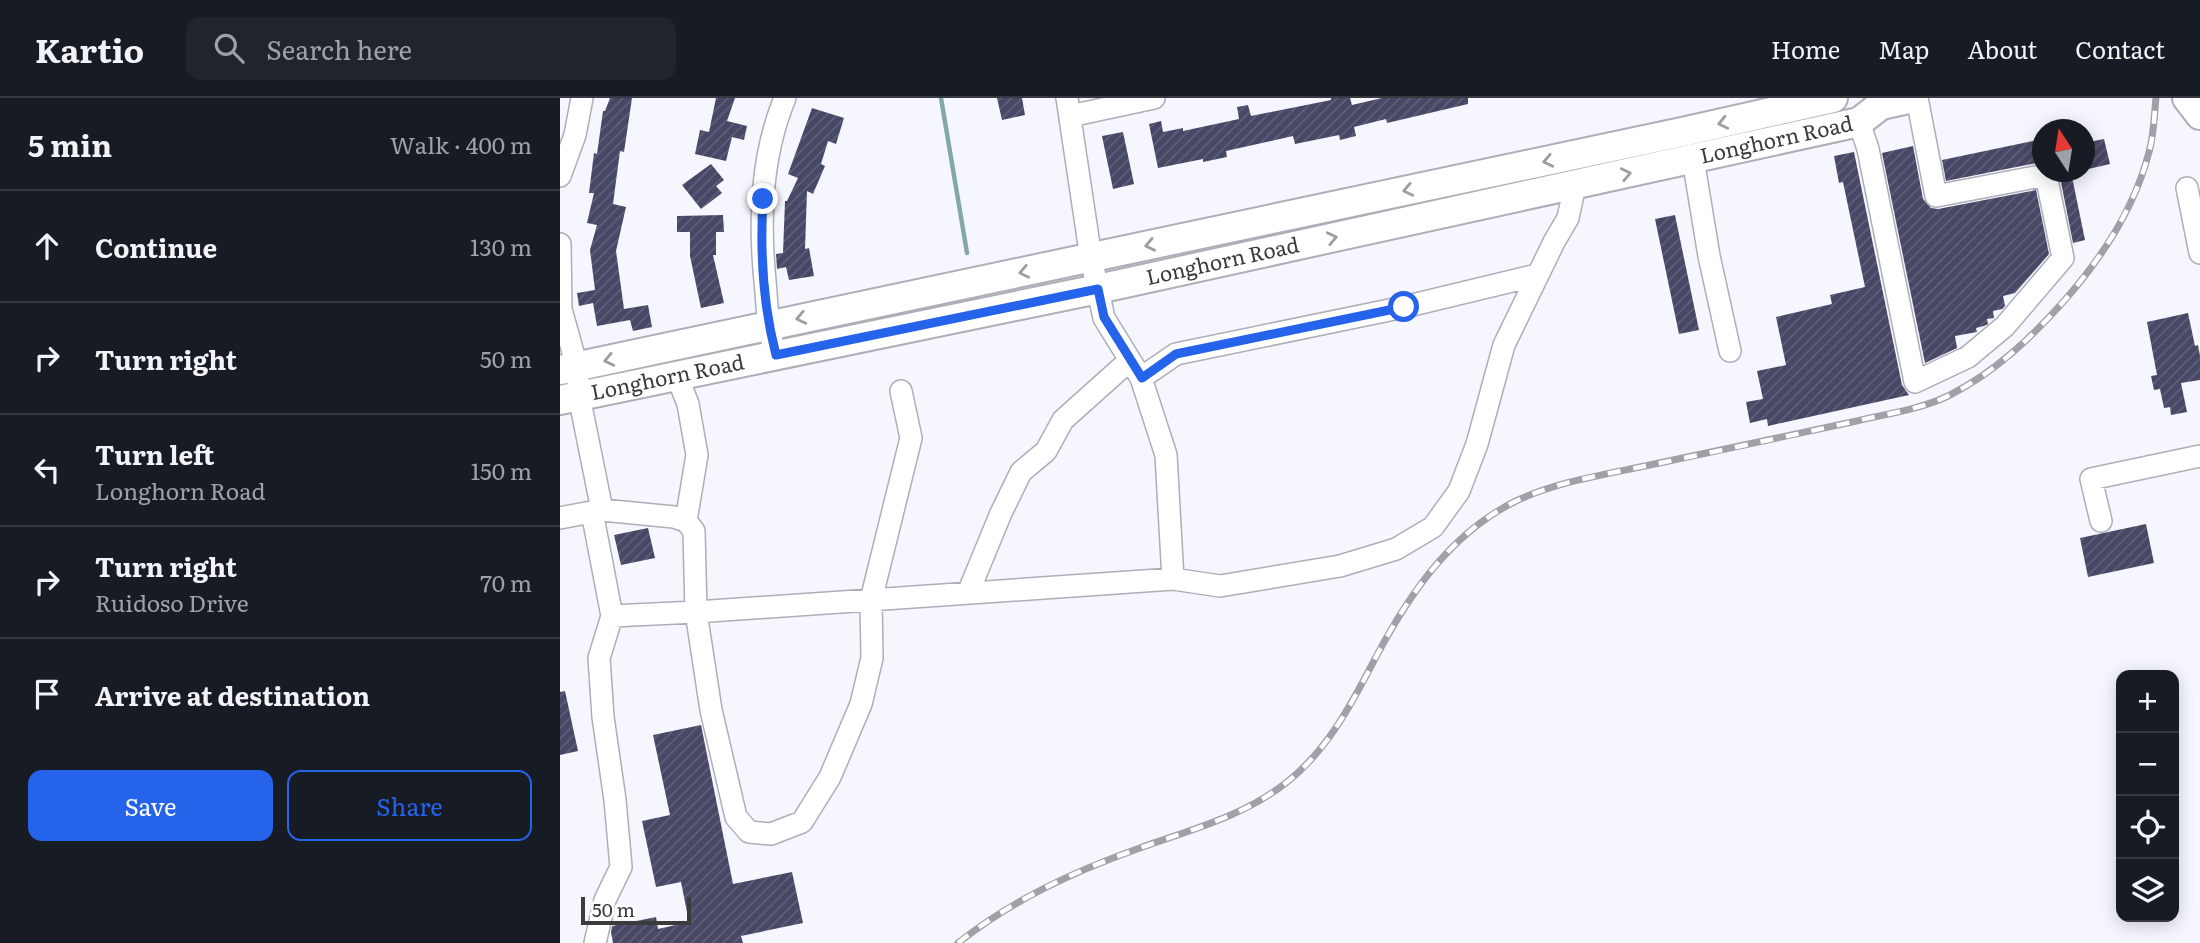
<!DOCTYPE html>
<html lang="en">
<head>
<meta charset="utf-8">
<style>
  body { margin:0; font-family:Literata,serif; background:#20242c; color:#f1f3f6 }
  .controls { position:absolute; right:21px; bottom:21px; display:grid; overflow:hidden; border-radius:14px; box-shadow:0 4px 18px #0003 }
  .controls button { width:63px; height:63px; display:grid; place-items:center; padding:0; border:0; border-bottom:2px solid #363941; background:#171b24; color:#f1f3f6; font:35px sans-serif }
  .compass { position:absolute; left:1472px; top:21px; width:63px; height:63px; border-radius:50%; background:#171b24; box-shadow:0 4px 18px #0003; rotate:348deg }
  .scale { position:absolute; left:21px; bottom:18px; width:110px; box-sizing:border-box; padding-left:7px; border:4px solid #3b3b3e; border-top:0; font-size:19px; line-height:24px; white-space:nowrap; color:#3b3b3e; -webkit-text-stroke:5px #fff; paint-order:stroke }
  .stop { position:absolute; width:21px; height:21px; margin:-16px; border:5px solid #2563eb; border-radius:50%; background:#fff }
  .stop.end { background:#2563eb; border-color:#fff; box-shadow:0 2px 7px #0008 }
  .list { margin:0; padding:0; list-style:none }
  h2 { display:flex; justify-content:space-between; align-items:center; height:91px; margin:0; padding:0 28px; font-size:30px }
  h2 small { font-size:23px; font-weight:400; color:#9ea1a6 }
  .list li { display:grid; grid-template-columns:46px 1fr auto; gap:21px; align-items:center; box-sizing:border-box; height:112px; padding:0 28px; border-top:2px solid #363941 }
  .list b { display:block; font-size:26px; white-space:nowrap }
  .list p { margin:0; font-size:23px; white-space:nowrap; color:#9ea1a6 }
  .list em { font-size:23px; font-style:normal; color:#9ea1a6 }
  .actions { display:flex; gap:14px; padding:21px 28px }
  .actions a { flex:1; padding:16px 0; border:2px solid #2563eb; border-radius:14px; text-align:center; font-size:24px; color:#2563eb }
  .actions .main { background:#2563eb; color:#fff }
  .icon { flex:none; width:38px; height:38px; fill:none; stroke:currentColor; stroke-width:2; stroke-linecap:round; stroke-linejoin:round }
  .map { position:relative; flex:none; width:1640px; height:845px; overflow:hidden }
  header { display:flex; align-items:center; gap:42px; box-sizing:border-box; height:98px; padding:0 35px; background:#171b24; border-bottom:2px solid #363941 }
  header strong { font-size:33px }
  nav { display:flex; gap:38px; margin-inline-start:auto; font-size:24px }
  .search { width:490px; height:63px; background:#20242c; display:flex; align-items:center; gap:18px; box-sizing:border-box; padding:0 24px; border-radius:14px; color:#9ea1a6; font-size:26px }
  main { display:flex }
  aside { flex:1; background:#171b24 }
  .map>svg:first-child { display:block }
  .lines { fill:none; stroke-linecap:round; stroke-linejoin:round }
  .stream { stroke:#84a8aa; stroke-width:4.5 }
  .building { fill:url(#building-hatch) }
  .minor-casing { stroke:#adaeb7; stroke-width:24 }
  .major-casing { stroke:#adaeb7; stroke-width:32 }
  .minor { stroke:#fff; stroke-width:21 }
  .major { stroke:#fff; stroke-width:28 }
  .rail-casing { stroke:#a0a0a6; stroke-width:7 }
  .rail { stroke:#fff; stroke-width:4.5; stroke-dasharray:13; stroke-linecap:butt }
  .oneway { stroke:#9d9d9e }
  .route { stroke:#2563eb; stroke-width:9 }
  .labels { text-anchor:middle; stroke-width:7; stroke-linejoin:round; paint-order:stroke }
  .street-label { font-size:21px; fill:#3b3b3e; stroke:#fff }
</style>
</head>
<body>
<header>
<strong>Kartio</strong>
<div class="search"><svg class="icon" aria-label="search" viewBox="0 0 24 24"><circle cx="10" cy="10" r="6"/><path d="M15 15l6 6"/></svg>Search here</div>
<nav><a>Home</a><a>Map</a><a>About</a><a>Contact</a></nav>
</header>
<main>
<aside>
<h2>5 min<small>Walk · 400 m</small></h2>
<ul class="list">
<li><svg class="icon" aria-label="ahead" viewBox="0 0 24 24"><path d="M12 20V5M6 11l6-6 6 6"/></svg><div><b>Continue</b></div><em>130 m</em></li>
<li><svg class="icon" aria-label="right" viewBox="0 0 24 24"><path d="M7 20v-9h11M14 6l5 5-5 5"/></svg><div><b>Turn right</b></div><em>50 m</em></li>
<li><svg class="icon" aria-label="left" viewBox="0 0 24 24"><path d="M17 20v-9H6M10 6l-5 5 5 5"/></svg><div><b>Turn left</b><p>Longhorn Road</p></div><em>150 m</em></li>
<li><svg class="icon" aria-label="right" viewBox="0 0 24 24"><path d="M7 20v-9h11M14 6l5 5-5 5"/></svg><div><b>Turn right</b><p>Ruidoso Drive</p></div><em>70 m</em></li>
<li><svg class="icon" aria-label="arrive" viewBox="0 0 24 24"><path d="M6 21V4h12l-3 4 3 4H6"/></svg><div><b>Arrive at destination</b></div></li>
</ul>
<div class="actions"><a class="main">Save</a><a>Share</a></div>
</aside>
<div class="map">
<svg width="1640" height="845" viewBox="0 0 1640 845">
  <defs>
    <pattern id="building-hatch" width="6" height="6" patternUnits="userSpaceOnUse" patternTransform="scale(1.75)"><rect width="6" height="6" fill="#474766"/><path d="M-1 1l2-2M0 6l6-6M5 7l2-2" fill="none" stroke="#606079"/></pattern>
  </defs>
  <rect width="100%" height="100%" fill="#f6f6fe"/>
  <g class="lines">
    <!-- stream -->
    <path class="stream" d="M381 0 407 155"/>
  </g>
  <!-- building -->
  <path class="building" d="M50 0H72L64 54 60 53 53 106 66 109 56 153 64 211 88 207 92 229 73 233 70 222 37 228 33 205 19 208 17 195 35 192 30 152 37 127 27 125 34 95H29L34 55 37 56 43 13H45Z
    M156 0H175L167 23 187 28 184 42 172 39 166 63 135 56 140 32 149 34Z
    M437 0H462L465 17 442 22Z
    M771 0H790L792 7 822 0H908V6L827 25 826 21 794 29 796 38 780 42 779 37 735 46 733 38 666 53 667 59 643 64V61L598 70 589 26 601 23 603 34 623 30V33L679 21 677 9 688 7 691 18 771 2Z
    M252 10 284 20 276 46 268 43 261 66 265 68 253 96 247 93 245 151 249 150 254 178 229 182 226 169 217 171 216 156 223 155 225 103H227L238 80 228 76Z
    M563 34 574 86 553 91 542 38Z
    M1482 41V64L1386 83 1382 62Z
    M1544 41 1550 66 1524 72V45Z
    M1353 48 1363 101 1371 110 1378 111 1476 92 1489 156 1455 195 1443 198 1445 208 1442 211 1433 213 1434 220 1427 221 1428 226 1424 228 1416 230 1417 234 1395 238 1397 250 1365 265 1322 55Z
    M1294 54 1342 287 1349 297 1208 328 1207 321 1190 325 1186 304 1203 301 1197 273 1226 267 1216 219 1272 206 1270 197 1305 189 1283 84 1279 85 1274 58Z
    M151 66 164 82 156 88 162 95 141 111 122 87Z
    M1499 74H1511L1525 142 1513 145Z
    M163 117 164 134H156V157H153L164 205 141 210 130 158V134H117V118Z
    M1115 117 1139 232 1119 236 1095 121Z
    M1628 215 1635 248 1638 247 1640 258V282L1621 285 1627 314 1611 317 1610 309 1604 310 1600 291 1594 292 1591 278 1597 277 1587 224Z
    M1586 426 1594 465 1528 479 1520 440Z
    M88 430 95 460 61 467 54 437Z
    M5 593 18 653 0 657V594Z
    M141 627 173 786 232 774 243 825 181 838 183 845H53L51 834 52 828 96 819 98 831 129 824 121 784 96 789 82 723 110 717 93 637Z"/>
  <g class="lines">
    <defs>
      <path id="minor" d="M507 0 531 160 544 220 581 280 606 357 613 481
        M510 18 594 0
        M1299 24 1308 51 1355 284 1408 259 1445 228 1503 160 1486 77 1376 98 1357 0
        M1133 61 1149 158 1170 253
        M0 78 15 37 22 0
        M1627 90 1640 155
        M0 146 1 211 17 269 19 298 42 412 0 420
        M212 243C207 223 207 203 205 183 199 121 201 58 225 0
        M117 278 128 306 137 357 126 423
        M581 280 616 256 844 209 977 177
        M42 412 114 419 126 423 134 433 136 514 613 481 660 488 780 468 836 451 873 429 899 393 917 346 944 247 994 144 1008 120 1015 87
        M32 414 52 518 39 560 43 619 55 702 61 769 45 802 35 845
        M1541 423 1531 381 1640 358
        M408 495 441 415 461 374 486 353 503 322 570 262
        M52 518 136 514 151 612 176 719 189 734 211 736 242 724 270 679 301 606 312 560 311 502 351 340 341 293"/>
      <g id="major">
        <path d="M1627 0 1640 17"/>
        <path d="M0 272 1127 33 1273 0"/>
        <path id="s1" d="M0 302 538 191 1299 24 1321 7 1353 0"/>
      </g>
    </defs>
    <!-- minor casing -->
    <use href="#minor" class="minor-casing"/>
    <!-- major casing -->
    <use href="#major" class="major-casing"/>
    <!-- minor -->
    <use href="#minor" class="minor"/>
    <!-- major -->
    <use href="#major" class="major"/>
    <defs>
      <path id="rail" d="M398 845C452 802 513 774 577 751 629 732 683 719 727 684 769 651 793 603 817 557 850 495 891 435 956 403 996 384 1042 377 1085 368 1154 354 1223 339 1292 324 1324 316 1360 312 1390 297 1435 274 1471 240 1504 203 1541 161 1575 109 1589 54 1594 37 1594 18 1596 0"/>
    </defs>
    <!-- rail casing -->
    <use href="#rail" class="rail-casing"/>
    <!-- rail -->
    <use href="#rail" class="rail"/>
  </g>
  <!-- one-way arrows -->
  <defs><path id="oneway-chevron" d="M-2-3.5L2.5 0L-2 3.5" fill="none" stroke-width="1.6" stroke-linecap="round" stroke-linejoin="round" transform="scale(1.75)"/></defs>
  <g class="oneway">
    <use href="#oneway-chevron" transform="translate(1163 25) rotate(167)"/>
    <use href="#oneway-chevron" transform="translate(988 63) rotate(168)"/>
    <use href="#oneway-chevron" transform="translate(1066 76) rotate(-12)"/>
    <use href="#oneway-chevron" transform="translate(848 92) rotate(168)"/>
    <use href="#oneway-chevron" transform="translate(772 140) rotate(-12)"/>
    <use href="#oneway-chevron" transform="translate(590 147) rotate(168)"/>
    <use href="#oneway-chevron" transform="translate(464 174) rotate(168)"/>
    <use href="#oneway-chevron" transform="translate(241 220) rotate(168)"/>
    <use href="#oneway-chevron" transform="translate(49 262) rotate(168)"/>
  </g>
  <g class="lines">
    <!-- route -->
    <path class="route" d="M203 101C200 152 203 207 216 257L538 191 544 219 582 280 616 256 844 209"/>
  </g>
  <g class="labels">
    <!-- street labels -->
    <g class="street-label">
      <text dy="7" stroke="none"><textPath href="#s1" startOffset="1244">Longhorn Road</textPath></text>
      <text dy="7" stroke="none"><textPath href="#s1" startOffset="677">Longhorn Road</textPath></text>
      <text dy="7" stroke="none"><textPath href="#s1" startOffset="110">Longhorn Road</textPath></text>
    </g>
  </g>
</svg>
<div class="controls">
<button>+</button>
<button>−</button>
<button><svg class="icon" aria-label="locate" viewBox="0 0 24 24"><circle cx="12" cy="12" r="6"/><path d="M12 2v4M12 18v4M2 12h4M18 12h4"/></svg></button>
<button><svg class="icon" aria-label="layers" viewBox="0 0 24 24"><path d="M12 4l9 5-9 5-9-5zM3 14l9 5 9-5"/></svg></button>
</div>
<svg class="compass" viewBox="-18 -18 36 36"><path d="M0-13l5 13h-10z" fill="#e53935"/><path d="M0 13l5-13h-10z" fill="#9ea1a6"/></svg>
<div class="scale">50 m</div>
<div class="stop" style="left:844px;top:209px"></div>
<div class="stop end" style="left:203px;top:101px"></div>
</div>
</main>
</body>
</html>
